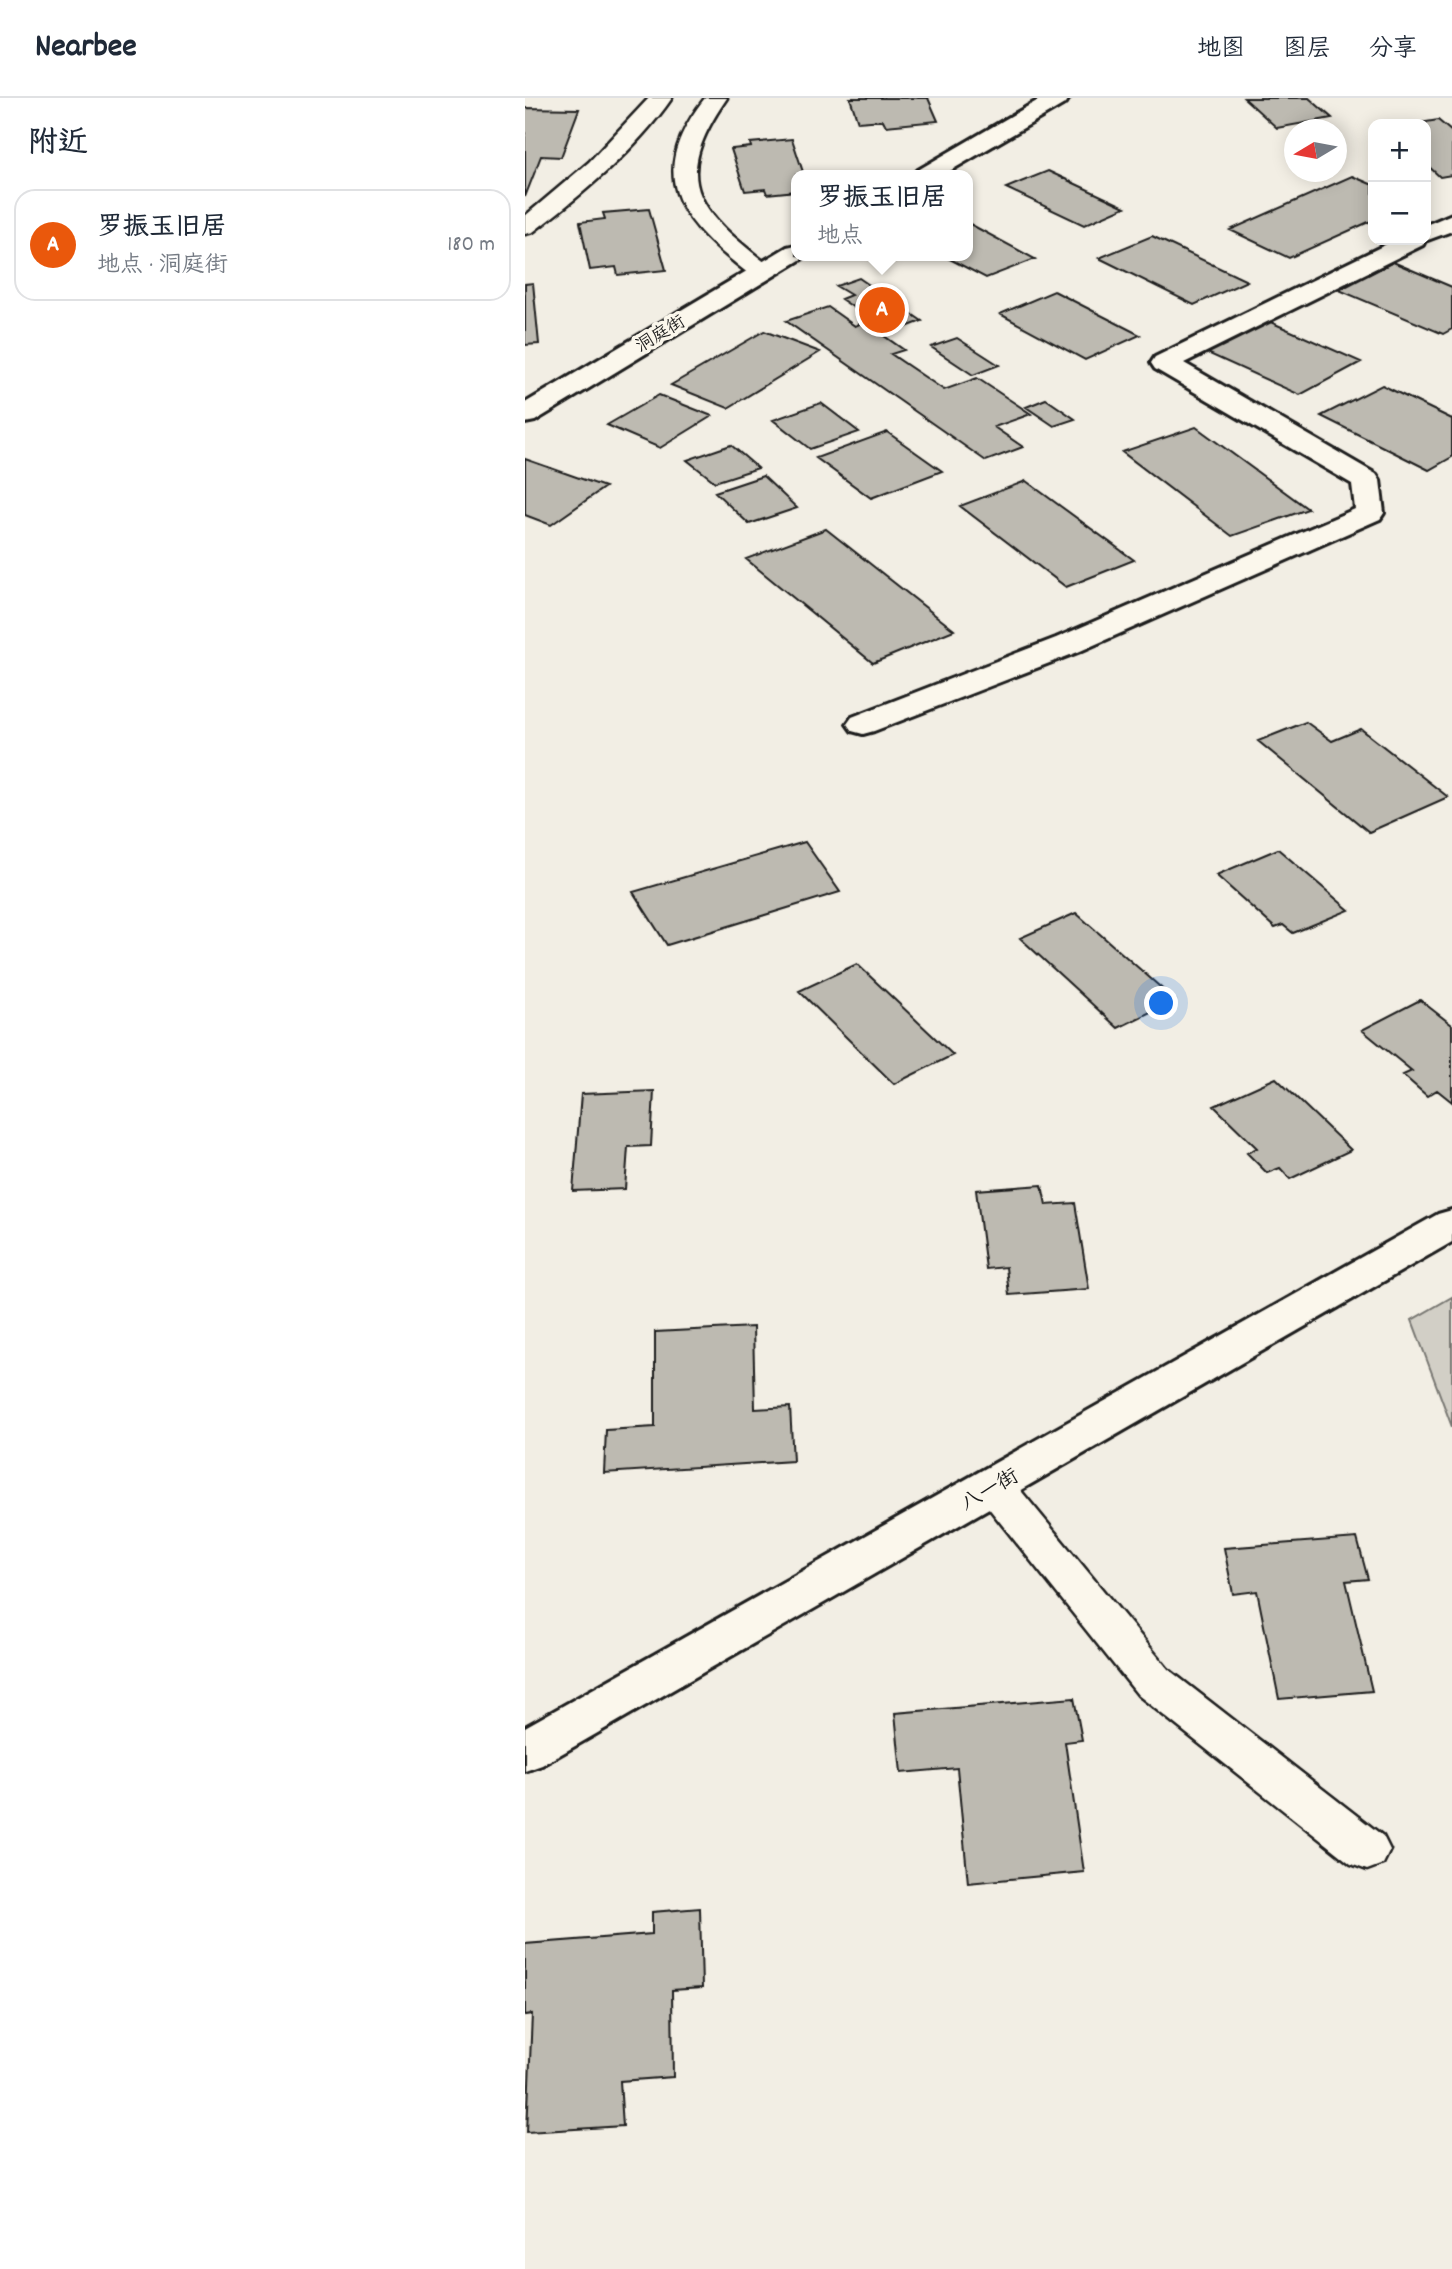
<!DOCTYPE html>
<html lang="zh">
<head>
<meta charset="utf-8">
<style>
  body { margin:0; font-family:Dekko,"LXGW WenKai TC",sans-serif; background:#f2f2f3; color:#1f2937 }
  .controls { position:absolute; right:21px; top:21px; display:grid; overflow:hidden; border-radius:14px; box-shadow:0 4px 18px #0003 }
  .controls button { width:63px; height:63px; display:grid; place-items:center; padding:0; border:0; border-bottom:2px solid #e0e1e3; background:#fff; color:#1f2937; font:35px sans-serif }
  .compass { position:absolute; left:759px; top:21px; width:63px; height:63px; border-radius:50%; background:#fff; box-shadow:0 4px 18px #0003; rotate:260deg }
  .you { position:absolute; left:637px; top:906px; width:24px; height:24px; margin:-18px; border:5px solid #fff; border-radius:50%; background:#1a73e8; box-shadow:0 0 0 10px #1a73e833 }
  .badge { display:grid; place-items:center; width:46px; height:46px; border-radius:50%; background:#ea580c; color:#fff; font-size:23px; font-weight:700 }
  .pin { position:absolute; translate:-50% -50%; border:4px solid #fff; box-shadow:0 2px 7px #0006 }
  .popup { position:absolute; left:266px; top:72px; width:182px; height:91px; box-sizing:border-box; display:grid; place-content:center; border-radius:14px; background:#fff; filter:drop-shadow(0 2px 5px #0005); font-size:23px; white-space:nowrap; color:#747a83 }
  .popup b { font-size:26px; color:#1f2937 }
  .popup::after { content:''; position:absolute; left:50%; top:100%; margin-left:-14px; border:14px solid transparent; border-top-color:#fff }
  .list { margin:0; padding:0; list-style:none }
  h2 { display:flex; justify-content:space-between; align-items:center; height:91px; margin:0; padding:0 28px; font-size:30px }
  h2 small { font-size:23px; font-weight:400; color:#747a83 }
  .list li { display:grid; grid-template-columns:46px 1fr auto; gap:21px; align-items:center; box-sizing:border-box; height:112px; margin:0 14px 14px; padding:0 14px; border:2px solid #e0e1e3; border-radius:21px }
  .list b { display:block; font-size:26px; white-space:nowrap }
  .list p { margin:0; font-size:23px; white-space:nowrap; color:#747a83 }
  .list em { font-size:23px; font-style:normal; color:#747a83 }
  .map { position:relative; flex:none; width:927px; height:2171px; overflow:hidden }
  header { display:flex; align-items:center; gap:42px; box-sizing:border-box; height:98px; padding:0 35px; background:#fff; border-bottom:2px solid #e0e1e3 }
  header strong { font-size:33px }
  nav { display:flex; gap:38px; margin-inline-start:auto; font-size:24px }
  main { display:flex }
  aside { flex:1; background:#fff }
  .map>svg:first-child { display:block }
  .green { fill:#d2cfc6; stroke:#777671; stroke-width:2 }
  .building { fill:#bdbab1; stroke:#1c1c1c; stroke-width:2 }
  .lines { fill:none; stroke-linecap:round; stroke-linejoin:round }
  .lane-casing { stroke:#1c1c1c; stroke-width:5 }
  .street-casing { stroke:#1c1c1c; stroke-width:6 }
  .secondary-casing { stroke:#1c1c1c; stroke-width:6 }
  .lane { fill:#fbf7ec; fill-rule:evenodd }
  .street { fill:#fbf7ec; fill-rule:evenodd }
  .secondary { fill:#fbf7ec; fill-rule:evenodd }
  .labels { text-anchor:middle; stroke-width:7; stroke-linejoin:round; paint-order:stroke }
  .far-street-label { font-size:18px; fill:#1c1c1c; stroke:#fbf7ec }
  .street-label { font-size:21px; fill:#1c1c1c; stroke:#fbf7ec }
</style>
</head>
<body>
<header>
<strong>Nearbee</strong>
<nav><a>地图</a><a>图层</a><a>分享</a></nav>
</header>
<main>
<aside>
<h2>附近<small></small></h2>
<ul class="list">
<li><span class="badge">A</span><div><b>罗振玉旧居</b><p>地点 · 洞庭街</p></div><em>180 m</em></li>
</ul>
</aside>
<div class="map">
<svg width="927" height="2171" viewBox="0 0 927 2171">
  <rect width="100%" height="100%" fill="#f2eee4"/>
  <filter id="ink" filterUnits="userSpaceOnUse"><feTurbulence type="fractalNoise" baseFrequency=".0143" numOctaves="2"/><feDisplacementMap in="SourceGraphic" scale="14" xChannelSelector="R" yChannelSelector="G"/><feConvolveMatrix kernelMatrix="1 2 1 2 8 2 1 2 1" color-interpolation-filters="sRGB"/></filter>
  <g filter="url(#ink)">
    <!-- green -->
    <path class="green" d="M927 1199V1329L887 1222Z"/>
    <!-- building -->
    <path class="building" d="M325 0H403L413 23 361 28 358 22 333 24Z
      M719 0H784L807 20 752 30Z
      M0 10 54 11 36 59 16 58 0 99Z
      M913 22 927 34V77L915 79 901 66V26H889Z
      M267 41 279 77H271V93L242 96 240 91 220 93 206 51 226 49 225 45Z
      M523 73 600 109 559 127 481 90Z
      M827 78 848 87V122L764 160 705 132Z
      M124 111 141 172 93 177 91 169 65 172 55 124 80 121 78 115Z
      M443 125 510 161 461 180 419 158H443Z
      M627 138 722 183 669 207 574 160Z
      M868 164 927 189V231L918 236 814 192Z
      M334 180 397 223 366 235 316 201 326 197 311 188Z
      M8 185 14 246 0 247V186Z
      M529 193 615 237 560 262 475 216Z
      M303 209 330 228 339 224 379 252 366 256 419 292 452 280 506 316 469 329 498 349 461 363 261 223Z
      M741 222 836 264 775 297 680 254Z
      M239 233 295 254 203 310 146 287Z
      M432 240 474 267 448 277 406 249Z
      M857 287 927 321V359L904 372 796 318Z
      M134 297 187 318 135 350 82 327Z
      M521 301 550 321 529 328 501 309Z
      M296 305 334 334 285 351 248 322Z
      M671 329 783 411 707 438 597 354Z
      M362 334 417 373 346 400 291 360Z
      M206 347 233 370 190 384 162 362Z
      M0 361 80 389 26 427 0 417Z
      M238 378 272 410 224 426 190 394Z
      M501 383 609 462 541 489 435 408Z
      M301 431 429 532 348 565 221 461Z
      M781 624 807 643 836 631 923 699 844 734 733 643Z
      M280 744 315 794 142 847 108 794Z
      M753 751 824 812 768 835 758 827 750 830 691 777Z
      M551 815 650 902 593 930 495 840Z
      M332 866 428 957 369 986 274 893Z
      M895 902 927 927V1004L912 992 902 998 878 977 887 973 837 932Z
      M751 980 826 1052 765 1081 755 1070 742 1075 722 1055 732 1050 689 1008Z
      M129 993 126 1048 103 1049 100 1091 48 1093 56 996Z
      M517 1087 521 1107 550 1105 564 1191 484 1197 481 1169 461 1171 451 1092Z
      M228 1229 230 1311 265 1309 268 1363 79 1375 81 1332 130 1329V1234Z
      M832 1440 843 1481 821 1483 847 1593 754 1601 732 1493 708 1496 699 1450Z
      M549 1600 557 1642 540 1644 559 1774 443 1785 432 1670 376 1675 370 1615Z
      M175 1810 177 1890 147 1892 148 1979 95 1983 98 2028 2 2034 7 1916 0 1917V1846L127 1836V1814Z"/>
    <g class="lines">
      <defs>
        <path id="lane" d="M124 0H147C111 52 58 96 8 134L0 136V118L64 64Z
          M180 0H202C143 85 174 113 246 169L249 174 246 179C228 183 217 170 204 160 143 110 128 66 180 0Z
          M469 1372 483 1377 643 1571 858 1738 865 1752 858 1766 842 1772 826 1766 613 1597 455 1399 449 1388 455 1377Z"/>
        <path id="street" d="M517 0H544L541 5 418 77H389L393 72Z
          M927 116V133L900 143 898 147 659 265 851 376 855 382 859 415 855 421 553 554 349 633 338 636 327 633 322 626 327 619 531 540 830 411 827 386 630 271 626 265 630 259 870 142H901V127Z
          M271 147V158L280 159 10 323 0 325V305L262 149Z"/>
        <path id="secondary" d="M927 1112V1144L17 1667 0 1673V1629L913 1116Z"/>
      </defs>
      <!-- lane casing -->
      <use href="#lane" class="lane-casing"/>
      <!-- street casing -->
      <use href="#street" class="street-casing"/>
      <!-- secondary casing -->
      <use href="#secondary" class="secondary-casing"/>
      <!-- lane -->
      <use href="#lane" class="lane"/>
      <!-- street -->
      <use href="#street" class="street"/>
      <!-- secondary -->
      <use href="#secondary" class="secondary"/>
    </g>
  </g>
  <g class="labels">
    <!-- far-street labels -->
    <g class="far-street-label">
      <text transform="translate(135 235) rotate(-31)" y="6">洞庭街</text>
    </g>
    <!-- street labels -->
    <g class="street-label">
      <text transform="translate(464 1391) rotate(-30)" y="7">八一街</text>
    </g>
  </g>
</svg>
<div class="controls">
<button>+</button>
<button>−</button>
</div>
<svg class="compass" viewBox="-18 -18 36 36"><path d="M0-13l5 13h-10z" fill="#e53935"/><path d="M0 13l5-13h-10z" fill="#747a83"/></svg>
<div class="you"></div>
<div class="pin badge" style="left:357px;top:212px">A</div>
<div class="popup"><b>罗振玉旧居</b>地点</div>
</div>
</main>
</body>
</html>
